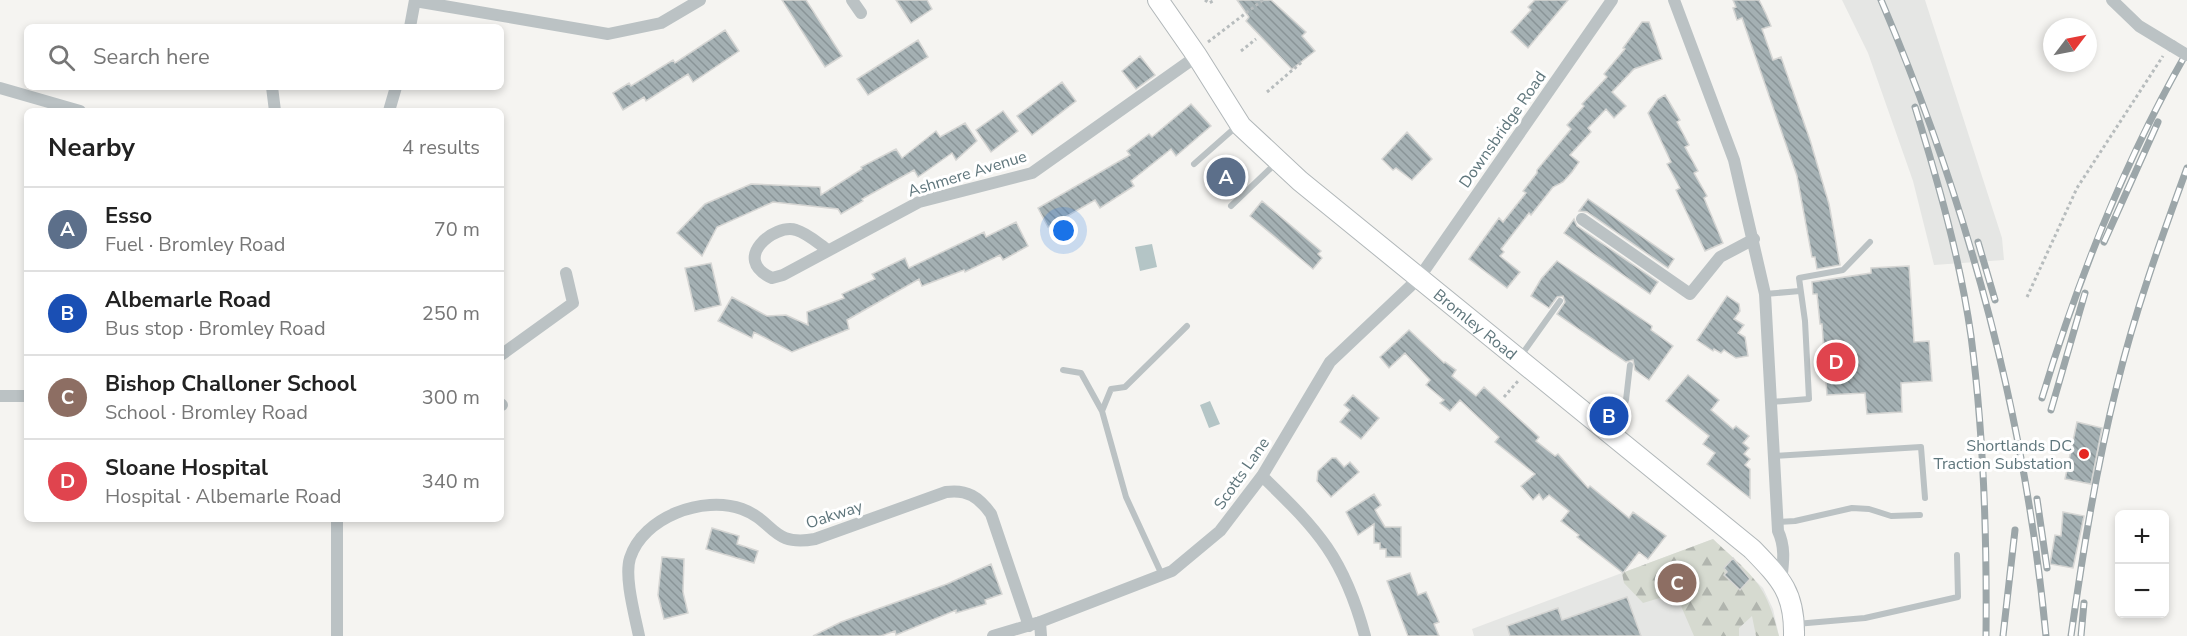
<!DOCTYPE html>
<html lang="en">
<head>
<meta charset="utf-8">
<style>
  body { margin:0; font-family:"Nunito Sans",sans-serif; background:#f6f6f6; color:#222 }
  .controls { position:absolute; right:18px; bottom:18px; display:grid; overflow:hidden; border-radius:9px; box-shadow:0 3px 9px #0003 }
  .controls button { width:54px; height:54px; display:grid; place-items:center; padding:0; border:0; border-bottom:2px solid #e0e0e0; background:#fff; color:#222; font:30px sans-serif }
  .compass { position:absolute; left:2043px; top:18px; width:54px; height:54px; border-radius:50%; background:#fff; box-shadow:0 3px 9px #0003; rotate:58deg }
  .you { position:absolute; left:1064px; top:231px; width:21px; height:21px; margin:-15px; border:4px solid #fff; border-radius:50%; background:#1a73e8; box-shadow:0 0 0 9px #1a73e833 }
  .badge { display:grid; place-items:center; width:39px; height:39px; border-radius:50%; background:#0f766e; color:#fff; font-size:20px; font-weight:700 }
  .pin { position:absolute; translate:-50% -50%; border:3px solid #fff; box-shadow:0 2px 6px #0006 }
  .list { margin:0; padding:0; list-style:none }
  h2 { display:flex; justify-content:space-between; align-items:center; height:78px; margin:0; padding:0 24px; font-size:26px }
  h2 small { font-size:20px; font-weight:400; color:#767676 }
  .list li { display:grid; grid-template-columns:39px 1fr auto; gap:18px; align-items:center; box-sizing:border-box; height:84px; padding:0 24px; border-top:2px solid #e0e0e0 }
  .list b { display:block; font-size:22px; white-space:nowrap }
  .list p { margin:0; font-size:20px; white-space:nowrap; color:#767676 }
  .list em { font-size:20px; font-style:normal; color:#767676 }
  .icon { flex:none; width:33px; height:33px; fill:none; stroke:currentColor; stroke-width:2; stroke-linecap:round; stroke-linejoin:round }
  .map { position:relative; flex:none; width:2187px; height:636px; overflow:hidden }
  .search { position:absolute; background:#fff; box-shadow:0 3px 9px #0003; left:24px; top:24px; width:480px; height:66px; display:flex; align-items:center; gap:15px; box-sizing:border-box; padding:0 21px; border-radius:9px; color:#767676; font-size:22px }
  .panel { position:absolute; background:#fff; box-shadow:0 3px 9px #0003; left:24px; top:108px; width:480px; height:414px; border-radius:9px }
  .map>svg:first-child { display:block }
  .built { fill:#e5e6e4 }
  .forest { fill:url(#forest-firs) }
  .water { fill:#b4c5c6 }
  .building { fill:url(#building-back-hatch); stroke:#d6d6d4; stroke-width:1.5 }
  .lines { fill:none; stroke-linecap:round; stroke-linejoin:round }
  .primary-casing { stroke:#b1b7b9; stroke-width:22 }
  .path { stroke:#b7bcbd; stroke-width:3; stroke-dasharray:3 3; stroke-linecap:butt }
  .lane { stroke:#bbc2c4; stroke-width:6 }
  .street { stroke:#bbc2c4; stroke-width:12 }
  .primary { stroke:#fff; stroke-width:20 }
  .rail-casing { stroke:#9ca6a9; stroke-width:7 }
  .rail { stroke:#fff; stroke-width:4.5; stroke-dasharray:14; stroke-linecap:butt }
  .street-bridge { stroke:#bbc2c4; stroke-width:12 }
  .poi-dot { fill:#e52621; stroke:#fff; stroke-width:2 }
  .labels { text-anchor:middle; stroke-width:6; stroke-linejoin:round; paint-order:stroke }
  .street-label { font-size:16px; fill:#5f767c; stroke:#fff }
  .poi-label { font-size:16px; fill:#5f767c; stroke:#fff; text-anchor:end }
</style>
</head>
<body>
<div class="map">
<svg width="2187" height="636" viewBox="0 0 2187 636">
  <defs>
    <pattern id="forest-firs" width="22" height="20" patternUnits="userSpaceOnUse" patternTransform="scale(1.5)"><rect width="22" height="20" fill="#d6dad0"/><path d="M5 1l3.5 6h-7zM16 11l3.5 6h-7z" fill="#b1b5ae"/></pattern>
    <pattern id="building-back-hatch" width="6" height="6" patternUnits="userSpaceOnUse" patternTransform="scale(1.5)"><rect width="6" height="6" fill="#a4b0b3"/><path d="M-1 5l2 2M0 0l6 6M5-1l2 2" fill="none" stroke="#899497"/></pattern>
  </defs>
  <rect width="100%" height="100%" fill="#f5f4f1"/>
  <!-- built -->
  <path class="built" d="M1842 0H1925L2002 238 2004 260 1934 265 1913 181 1868 53Z
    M1713 539 1763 588 1773 609 1779 636H1474L1472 629Z"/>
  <!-- forest -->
  <path class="forest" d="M1713 539C1752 576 1766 582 1779 636H1756L1752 616 1739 628V636H1694L1681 606 1663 597 1643 603 1624 583 1622 573Z"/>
  <!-- water -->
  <path class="water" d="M1152 244 1157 267 1140 271 1135 247Z
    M1210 401 1220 424 1209 428 1200 405Z"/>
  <!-- building -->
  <path class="building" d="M782 0H806L842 56 825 67Z
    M896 0H927L932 9 911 23Z
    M1237 0H1271L1306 32 1302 36 1315 51 1292 69 1246 21 1249 17Z
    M1535 0H1568L1528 48 1511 32 1531 10 1528 7Z
    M1733 0H1759L1766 14 1771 26 1762 29 1773 60 1781 57 1810 140 1829 204 1840 265 1817 269 1815 257H1812L1797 176 1742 18 1737 20 1733 8 1736 7Z
    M1642 22H1649L1662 59 1634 69 1612 92 1626 106 1614 118 1606 109 1588 128 1591 132 1570 155 1579 162 1572 172 1563 182 1553 187 1531 215 1529 213 1501 249 1504 252 1500 256 1520 272 1507 288 1469 259 1499 218 1503 222 1526 193 1523 191 1537 173V170L1571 129 1567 125 1584 106 1582 104 1607 77 1604 74 1625 49 1623 48Z
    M725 30 739 51 693 82 688 74 646 101 644 97 623 110 613 93 629 83 631 86 673 60 675 63Z
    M918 40 928 57 868 95 857 79Z
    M1140 56 1155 75 1136 89 1122 71Z
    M1062 82 1076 101 1032 135 1017 116Z
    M1665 95 1680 120 1677 122 1689 145 1685 147 1698 171 1694 173 1707 196 1704 198 1723 243 1705 251 1676 190 1680 188 1667 164 1671 162 1648 113 1658 99Z
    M1191 104 1211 126 1176 156 1171 149 1131 181 1134 186 1100 208 1095 200 1048 227 1038 208 1130 155 1127 151 1149 134 1152 137Z
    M1003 111 1018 131 991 152 976 130Z
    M965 123 977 141 956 160 952 153 918 177 914 170 862 199 863 201 841 214 838 209 773 202 717 227 702 256 677 233 705 204 751 184 820 187 821 195 862 169 861 167 896 149 902 158 936 131 940 137Z
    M1407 132 1432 159 1412 180 1396 168 1393 170 1382 159Z
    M1588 199 1674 259 1668 268 1587 212 1579 211Z
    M1262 201 1321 251 1318 254 1322 258 1313 269 1250 216Z
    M1574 219 1577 226 1658 282 1650 294 1564 233Z
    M1016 222 1028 246 1003 260 1000 255 965 272 964 270 922 286 919 279 847 320 849 329 792 352 754 332 752 338 718 321 732 297 767 316 786 315 808 325 807 312 844 298 842 294 875 279 872 274 905 258 909 268 984 232 986 237Z
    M1557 261 1652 326 1651 330 1673 346 1649 380 1635 370 1633 360 1626 362 1557 314 1565 302 1563 296 1557 297 1549 308 1531 296 1541 279Z
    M711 263 721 305 695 311 685 268Z
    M1909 266 1914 342 1929 341 1932 381 1901 383 1902 412 1867 414 1865 393 1827 395 1822 324H1820L1817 294H1813L1812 282 1871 273V268Z
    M1727 296 1739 304 1740 311 1734 319 1744 325 1738 333 1745 337 1748 356 1736 358 1724 350 1721 353 1714 349 1713 351 1697 340Z
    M1409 330 1444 363 1445 362 1456 370 1452 376 1476 396 1484 387 1539 437 1536 441 1555 456 1558 454 1588 488 1590 486 1629 518 1633 512 1666 536 1648 559 1639 552 1623 573 1577 537 1579 535 1561 521 1569 511 1549 495 1543 500 1539 494 1533 500 1521 486 1535 474 1495 442 1499 437 1460 400 1450 411 1440 403 1444 400 1426 385 1430 380 1405 353 1389 368 1380 357Z
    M1688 375 1719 400 1711 410 1733 429 1736 426 1749 436 1743 443 1749 448 1744 454 1750 459 1745 465 1750 469V498L1707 464 1715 453 1703 444 1709 436 1666 401Z
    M1353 395 1379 418 1361 439 1340 422 1350 410 1344 405Z
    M2077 422 2102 428 2091 484 2065 479Z
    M1332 458H1336L1344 467 1350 462 1359 472 1331 497 1317 481 1318 471Z
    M1374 494 1381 505 1375 510 1385 527H1401V557H1386V549H1380V543H1374V524L1358 535 1346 512Z
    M2063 512 2084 516 2073 568 2050 564 2055 535 2061 536Z
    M712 528 739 536 737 544 758 551 754 563 706 549Z
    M662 557 684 559 683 592 688 613 664 619 658 595Z
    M1733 558 1750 579 1740 590 1724 575 1727 572 1724 568Z
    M991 564 1002 594 985 600 986 604 956 613V610L896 635 895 631 881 636H813L841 622 947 584Z
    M1410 573 1418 595 1426 592 1439 622 1434 624 1439 636H1408L1387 581Z
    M1627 597 1641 636H1510L1507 626 1558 608 1562 620Z"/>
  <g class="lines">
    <defs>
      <g id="primary">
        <path id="s1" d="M1158 0 1197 56 1241 126 1300 181 1752 549C1781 579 1795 593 1794 636"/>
      </g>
    </defs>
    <!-- primary casing -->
    <use href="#primary" class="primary-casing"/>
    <!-- path -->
    <path class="path" d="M1205 0 1209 3 1215 0
      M1208 42 1263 0
      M1241 51 1256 39
      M1267 92 1303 61
      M2027 297 2077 188 2163 56
      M1504 397 1518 381"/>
    <!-- lane -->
    <path class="lane" d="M1194 164 1237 126
      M1231 206 1276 163
      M1765 294 1800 291
      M1520 357 1560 301
      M1063 370 1081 373 1102 411 1126 497 1162 575
      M1771 402 1809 399 1805 321 1799 278 1843 270 1870 242
      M1102 411 1111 389 1125 387 1187 326
      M1615 433 1626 400 1630 365
      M1773 456 1921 447 1925 498
      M1778 522 1795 521 1852 508 1869 509 1891 516 1920 515
      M1796 624 1865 618 1958 597 1957 555"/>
    <!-- street -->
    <path class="street" d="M852 0 861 13
      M1674 0 1734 160 1765 294 1778 531C1786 548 1783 564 1781 582
      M2112 0 2139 26 2172 46
      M415 1 608 34 661 23 700 0
      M410 27 415 0
      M272 87 275 111
      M0 88 80 111
      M389 111 396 87
      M1582 219 1690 294 1720 257 1754 239
      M828 250C819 244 807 233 796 230 775 223 730 259 772 278L783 275 919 202 1032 173 1197 56
      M501 355 573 303 566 273
      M0 396H27
      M501 404 502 405
      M1262 476C1319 531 1344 558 1365 636
      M337 519V636
      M1040 622 1041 636
      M639 636C635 616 624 577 630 558 643 517 703 495 742 509 775 521 771 547 815 539L946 492C967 489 979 497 991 514L1029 626
      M993 636 1040 622 1172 571 1220 531 1262 476 1330 362 1419 278 1612 0"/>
    <!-- primary -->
    <use href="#primary" class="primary"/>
    <defs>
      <path id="rail" d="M1881 0C1968 204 2025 415 2046 636
        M1915 107C1938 182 1960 258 1971 336 1984 436 1987 536 1986 636
        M1978 242 1995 300
        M2104 242 2158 122
        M2042 398C2079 276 2124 162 2187 52
        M2051 410 2085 293
        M2037 499 2047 568
        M2003 636 2015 530
        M2071 636C2083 552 2096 468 2117 385 2135 311 2161 239 2187 168
        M2081 636 2084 603"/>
    </defs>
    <!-- rail casing -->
    <use href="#rail" class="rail-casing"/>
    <!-- rail -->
    <use href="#rail" class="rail"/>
    <!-- street-bridge -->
    <path class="street-bridge" d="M2172 46 2187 55"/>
  </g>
  <!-- markers -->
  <circle class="poi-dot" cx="2084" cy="454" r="6"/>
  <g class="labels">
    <!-- street labels -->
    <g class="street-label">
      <text transform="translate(1502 129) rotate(-55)" y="6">Downsbridge Road</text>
      <text transform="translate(967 173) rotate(-17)" y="6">Ashmere Avenue</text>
      <text dy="6" stroke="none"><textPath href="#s1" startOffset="458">Bromley Road</textPath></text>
      <text transform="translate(1241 473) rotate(-55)" y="6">Scotts Lane</text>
      <text transform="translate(834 514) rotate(-18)" y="6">Oakway</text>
    </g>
    <!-- poi labels -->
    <g class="poi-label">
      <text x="2072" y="451">Shortlands DC<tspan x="2072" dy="18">Traction Substation</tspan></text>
    </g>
  </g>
</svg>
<div class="controls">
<button>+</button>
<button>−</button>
</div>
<svg class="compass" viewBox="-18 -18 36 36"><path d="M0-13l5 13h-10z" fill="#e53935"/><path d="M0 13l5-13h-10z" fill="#767676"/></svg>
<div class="you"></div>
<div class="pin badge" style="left:1226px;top:177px;background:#5c6f8a">A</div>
<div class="pin badge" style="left:1609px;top:416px;background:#1a4fb4">B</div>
<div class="pin badge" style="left:1677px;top:583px;background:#8d6e63">C</div>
<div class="pin badge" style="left:1836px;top:362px;background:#e0444e">D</div>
<div class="search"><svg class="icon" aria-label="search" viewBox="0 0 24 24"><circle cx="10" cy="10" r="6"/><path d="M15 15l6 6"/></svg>Search here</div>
<section class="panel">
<h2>Nearby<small>4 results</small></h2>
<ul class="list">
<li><span class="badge" style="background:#5c6f8a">A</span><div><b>Esso</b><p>Fuel · Bromley Road</p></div><em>70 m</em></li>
<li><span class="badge" style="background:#1a4fb4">B</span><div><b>Albemarle Road</b><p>Bus stop · Bromley Road</p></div><em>250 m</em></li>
<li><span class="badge" style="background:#8d6e63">C</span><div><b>Bishop Challoner School</b><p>School · Bromley Road</p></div><em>300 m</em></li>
<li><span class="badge" style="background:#e0444e">D</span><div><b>Sloane Hospital</b><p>Hospital · Albemarle Road</p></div><em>340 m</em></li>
</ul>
</section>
</div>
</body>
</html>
